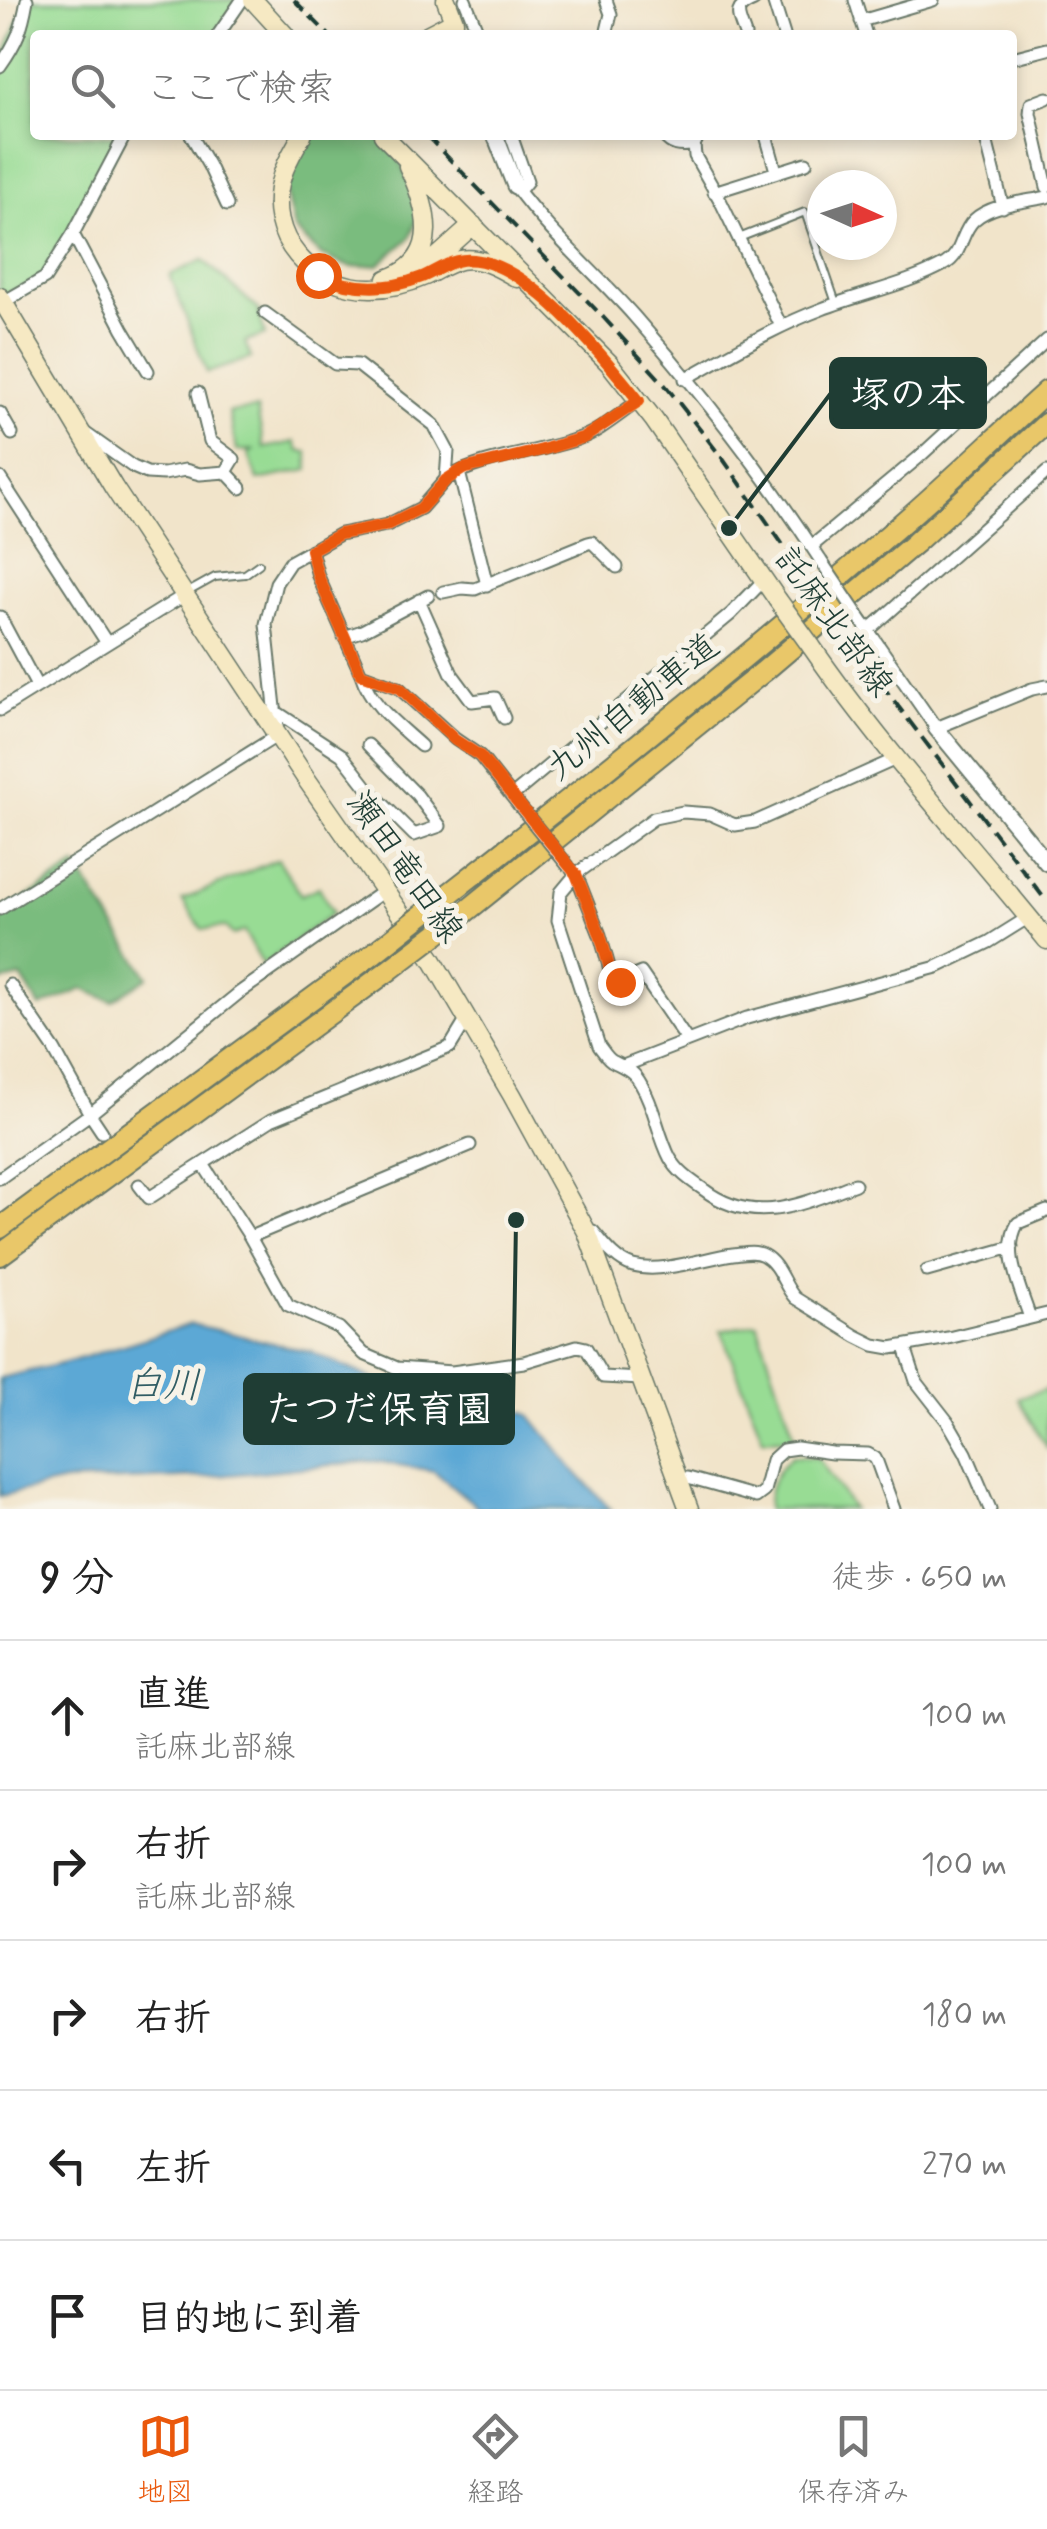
<!DOCTYPE html>
<html lang="ja">
<head>
<meta charset="utf-8">
<style>
  body { margin:0; font-family:Mynerve,"Klee One",sans-serif; background:#f2f2f2; color:#222 }
  .compass { position:absolute; left:807px; top:170px; width:90px; height:90px; border-radius:50%; background:#fff; box-shadow:0 5px 15px #0003; rotate:93deg }
  .stop { position:absolute; width:30px; height:30px; margin:-22px; border:8px solid #ea580c; border-radius:50%; background:#fff }
  .stop.end { background:#ea580c; border-color:#fff; box-shadow:0 2px 10px #0008 }
  .list { margin:0; padding:0; list-style:none }
  h2 { display:flex; justify-content:space-between; align-items:center; height:130px; margin:0; padding:0 40px; font-size:42px }
  h2 small { font-size:32px; font-weight:400; color:#767676 }
  .list li { display:grid; grid-template-columns:65px 1fr auto; gap:30px; align-items:center; box-sizing:border-box; height:150px; padding:0 40px; border-top:2px solid #e0e0e0 }
  .list b { display:block; font-size:38px; white-space:nowrap }
  .list p { margin:0; font-size:32px; white-space:nowrap; color:#767676 }
  .list em { font-size:32px; font-style:normal; color:#767676 }
  .icon { flex:none; width:55px; height:55px; fill:none; stroke:currentColor; stroke-width:2; stroke-linecap:round; stroke-linejoin:round }
  .map { position:relative; flex:none; width:1047px; height:1509px; overflow:hidden }
  .search { position:absolute; background:#fff; box-shadow:0 5px 15px #0003; left:30px; right:30px; top:30px; height:110px; display:flex; align-items:center; gap:25px; box-sizing:border-box; padding:0 35px; border-radius:10px; color:#767676; font-size:38px }
  .sheet { height:880px; background:#fff }
  nav { display:flex; justify-content:space-around; align-items:center; box-sizing:border-box; height:140px; border-top:2px solid #e0e0e0; background:#fff; font-size:28px; color:#767676 }
  nav a { display:grid; justify-items:center; gap:5px }
  nav .on { color:#ea580c }
  .map>svg:first-child { display:block }
  .green { fill:#98dc94; stroke:#5c8c64; stroke-width:2.5 }
  .forest { fill:#7abc7e; stroke:#4c7c59; stroke-width:2.5 }
  .water { fill:#5ca8d5; stroke:#3e7284; stroke-width:2.5 }
  .lines { fill:none; stroke-linecap:round; stroke-linejoin:round }
  .service-casing { stroke:#687768; stroke-width:10 }
  .minor-casing { stroke:#687768; stroke-width:15 }
  .tertiary-casing { stroke:#687768; stroke-width:19 }
  .secondary-casing { stroke:#687768; stroke-width:21 }
  .motorway-casing { stroke:#687768; stroke-width:24 }
  .service { stroke:#fff; stroke-width:6 }
  .minor { stroke:#fff; stroke-width:11 }
  .tertiary { stroke:#fff; stroke-width:15 }
  .secondary { stroke:#f6e9c3; stroke-width:18 }
  .motorway { stroke:#e9c769; stroke-width:20 }
  .rail { stroke:#1f3d34; stroke-width:4; stroke-dasharray:15 8; stroke-linecap:butt }
  .minor-bridge-casing { stroke:#687768; stroke-width:15; stroke-linecap:butt }
  .secondary-bridge-casing { stroke:#687768; stroke-width:21; stroke-linecap:butt }
  .motorway-bridge-casing { stroke:#687768; stroke-width:24; stroke-linecap:butt }
  .minor-bridge { stroke:#fff; stroke-width:11 }
  .secondary-bridge { stroke:#f6e9c3; stroke-width:18 }
  .motorway-bridge { stroke:#e9c769; stroke-width:20 }
  .route { stroke:#ea580c; stroke-width:12 }
  .labels { text-anchor:middle; stroke-width:10; stroke-linejoin:round; paint-order:stroke }
  .street-label { font-size:35px; fill:#1f3d34; stroke:#f7f3e8 }
  .water-label { font-size:38px; font-style:italic; fill:#315d64; stroke:#f7f3e8 }
  .leader { fill:none; stroke:#1f3d34; stroke-width:4 }
  .callout-dot { fill:#1f3d34; stroke:#f7f3e8; stroke-width:4 }
  .callout { fill:#1f3d34; stroke:#1f3d34; stroke-width:4 }
  .callout-label { font-size:38px; text-anchor:middle; font-weight:bold; fill:#fff }
</style>
</head>
<body>
<div class="map">
<svg width="1047" height="1509" viewBox="0 0 1047 1509">
  <rect width="100%" height="100%" fill="#f7f3e8"/>
  <filter id="ink" filterUnits="userSpaceOnUse"><feTurbulence type="fractalNoise" baseFrequency=".01" numOctaves="2"/><feDisplacementMap in="SourceGraphic" scale="20" xChannelSelector="R" yChannelSelector="G"/><feConvolveMatrix kernelMatrix="1 2 1 2 8 2 1 2 1" color-interpolation-filters="sRGB"/></filter>
  <filter id="wash" filterUnits="userSpaceOnUse"><feTurbulence type="fractalNoise" baseFrequency=".0048" numOctaves="4" result="noise"/><feDisplacementMap in="SourceGraphic" scale="40" xChannelSelector="R" yChannelSelector="G"/><feGaussianBlur stdDeviation="2.25" result="paint"/><feColorMatrix in="noise" values="0 0 0 0 0 0 0 0 0 0 0 0 0 0 0 0 0 1.4 0 .05"/><feComposite in="paint" operator="in"/></filter>
  <g filter="url(#wash)">
    <rect width="100%" height="100%" fill="#f1e4ca"/>
    <!-- green -->
    <path class="green" d="M27 0H242L218 35H35V135H125L45 278 0 297V66Z
      M203 260 258 309 265 335 245 342 251 358 207 373 170 275Z
      M257 409 264 448 295 442 299 451 308 452V470L258 480 248 453 255 450 237 451 229 412Z
      M278 859 301 895 319 887 333 913 263 965 244 931 233 935 225 927 202 929 182 900Z
      M757 1323 795 1438 763 1439 721 1331Z
      M1047 1389V1448L1018 1398Z
      M792 1456 818 1458 853 1509H768C767 1487 776 1470 792 1456Z"/>
    <!-- forest -->
    <path class="forest" d="M308 135H376L399 159 421 208 410 238 378 265 350 267 321 255 294 229 285 190 287 179Z
      M76 866 148 977 112 1001 83 989 40 1007 21 977 0 982V915Z"/>
    <!-- water -->
    <path class="water" d="M191 1324 311 1352 389 1386 465 1390 530 1415 575 1471 610 1509H480L434 1471 375 1461 205 1477 65 1482 0 1496V1378L69 1362Z"/>
  </g>
  <g filter="url(#ink)">
    <g class="lines">
      <defs>
        <path id="service" d="M739 238 805 212 836 303
          M188 592 215 577 245 574 259 564"/>
        <path id="minor" d="M465 0 479 35
          M606 0 611 14 606 35
          M773 0 784 35
          M855 0 866 35
          M861 21 933 0
          M218 35 242 0
          M745 35C738 15 732 9 754 0
          M1012 58 1047 49
          M0 66C17 42 22 29 27 0
          M1047 98 1031 104 1030 113 1047 187
          M191 135 209 166 227 205
          M511 135 527 181 519 191
          M663 135C672 147 679 146 694 145
          M699 135 694 145 695 156 721 202 781 326
          M766 135 776 171
          M985 135 1003 207
          M515 186C550 234 595 272 634 316 701 392 766 476 821 561
          M714 192 806 163
          M73 234 123 329 148 371
          M0 304 45 278 73 234 125 135
          M685 379C730 354 774 327 822 309 863 293 907 285 945 264 963 254 960 233 974 220 991 204 1025 202 1047 197
          M198 393 210 441 234 459 226 472
          M0 413 12 434
          M85 433 133 467 147 473 164 474 185 470 200 474 226 472 241 488
          M459 472 487 585
          M0 478 107 643
          M446 479C484 456 537 454 580 438 601 431 620 413 639 401
          M812 546 918 458 1047 340
          M311 550 318 576 361 674 399 688 455 739 480 756 518 804
          M443 592 462 588 475 589 588 543 592 542 617 567
          M419 600 452 674 472 701 495 698 504 718
          M0 617 37 686
          M863 623 936 728 1032 689 1047 686
          M868 631 1047 472
          M344 637 362 631 428 596
          M361 674C371 706 397 724 421 746
          M0 710 183 596
          M275 711 342 755 370 791 414 835 440 826 417 795 368 745
          M512 796 731 614 764 580
          M572 870 576 874 600 935 612 977 620 982 641 973 687 1040
          M0 909 278 735 266 624 276 583 290 562 340 534 387 525 421 508 446 479 448 451 434 425 358 365 335 364 265 313
          M10 985 54 1049 90 1114 102 1132
          M626 1065 747 1018 937 967 989 942 1029 917
          M203 1164 250 1237 288 1305 339 1328 364 1354 397 1368 452 1372 524 1362 577 1346 586 1348 603 1377 641 1379
          M0 1178 90 1114 239 993 385 890
          M855 1184C802 1204 754 1228 703 1189 690 1180 678 1172 670 1158 658 1135 655 1108 642 1086 634 1071 628 1069 614 1062 608 1060 603 1051 599 1046L558 920 561 892 576 874 654 818 683 812 710 814 735 825 755 822 896 759
          M139 1185 149 1198 271 1120 450 1047 467 1019
          M587 1232 593 1231C604 1244 616 1261 633 1266 662 1274 704 1258 733 1254 743 1253 754 1250 763 1255 780 1264 783 1285 795 1298L856 1336 874 1345 891 1348 948 1338 1047 1314
          M250 1237 470 1145
          M927 1271 1012 1247
          M1030 1318C1021 1289 1001 1251 1018 1223L1047 1211
          M905 1347 916 1381 948 1422 966 1453 990 1509
          M678 1478H688L756 1497 764 1491 772 1460 783 1450 797 1448 832 1453 868 1454 875 1458 877 1462 894 1509"/>
        <path id="tertiary" d="M495 135 515 186
          M936 728 1047 863"/>
        <path id="secondary" d="M253 0 285 35
          M427 35 454 21 446 0
          M302 135C295 148 286 162 282 176 263 237 312 289 372 288 389 288 409 283 425 276 436 271 447 263 460 260 480 256 500 268 517 278
          M383 135 609 363 654 420 777 599
          M425 268 473 225
          M387 279C444 260 427 206 408 166
          M0 297 114 488 307 780 432 959 512 1095 587 1232 689 1509
          M811 646C883 750 968 842 1047 940"/>
        <path id="motorway" d="M450 893C603 774 755 651 901 524 951 481 998 435 1047 391
          M463 914 763 672 915 543 1047 423
          M0 1228 374 953
          M0 1255 388 971"/>
      </defs>
      <!-- service casing -->
      <use href="#service" class="service-casing"/>
      <!-- minor casing -->
      <use href="#minor" class="minor-casing"/>
      <!-- tertiary casing -->
      <use href="#tertiary" class="tertiary-casing"/>
      <!-- secondary casing -->
      <use href="#secondary" class="secondary-casing"/>
      <!-- motorway casing -->
      <use href="#motorway" class="motorway-casing"/>
      <!-- service -->
      <use href="#service" class="service"/>
      <!-- minor -->
      <use href="#minor" class="minor"/>
      <!-- tertiary -->
      <use href="#tertiary" class="tertiary"/>
      <!-- secondary -->
      <use href="#secondary" class="secondary"/>
      <!-- motorway -->
      <use href="#motorway" class="motorway"/>
      <!-- rail -->
      <path class="rail" d="M294 0 329 35
        M426 135 603 317 665 385 723 459 872 672 1047 902"/>
      <defs>
        <path id="minor-bridge" d="M821 561 863 623
          M518 804 569 867"/>
        <path id="secondary-bridge" d="M777 599 811 646"/>
        <path id="motorway-bridge" d="M374 953 450 893
          M388 971 463 914"/>
      </defs>
      <!-- minor-bridge casing -->
      <use href="#minor-bridge" class="minor-bridge-casing"/>
      <!-- secondary-bridge casing -->
      <use href="#secondary-bridge" class="secondary-bridge-casing"/>
      <!-- motorway-bridge casing -->
      <use href="#motorway-bridge" class="motorway-bridge-casing"/>
      <!-- minor-bridge -->
      <use href="#minor-bridge" class="minor-bridge"/>
      <!-- secondary-bridge -->
      <use href="#secondary-bridge" class="secondary-bridge"/>
      <!-- motorway-bridge -->
      <use href="#motorway-bridge" class="motorway-bridge"/>
    </g>
  </g>
  <g class="lines" filter="url(#ink)">
    <!-- route -->
    <path class="route" d="M318 275C353 290 387 291 422 277 434 272 445 264 457 261 518 246 605 359 639 401L585 437 542 450 463 469 446 480 421 508 387 525 340 534 311 550 318 576 361 674 400 688 455 740 480 756 576 874 600 934 612 977 620 982"/>
  </g>
  <g class="labels">
    <!-- street labels -->
    <g class="street-label">
      <text transform="translate(835 621) rotate(54)" y="12">託麻北部線</text>
      <text transform="translate(632 706) rotate(-39)" y="12">九州自動車道</text>
      <text transform="translate(406 866) rotate(55)" y="12">瀬田竜田線</text>
    </g>
    <!-- water labels -->
    <g class="water-label">
      <text transform="translate(163 1384) rotate(1)" y="13">白川</text>
    </g>
  </g>
  <!-- callouts -->
  <path class="leader" d="M729 528L831 393M516 1220L513 1409"/>
  <g class="callout-dot">
    <circle cx="729" cy="528" r="10"/>
    <circle cx="516" cy="1220" r="10"/>
  </g>
  <g class="callout">
    <rect x="831" y="359" width="154" height="68" rx="10"/>
    <rect x="245" y="1375" width="268" height="68" rx="10"/>
  </g>
  <g class="callout-label">
    <text x="908" y="407">塚の本</text>
    <text x="379" y="1422">たつだ保育園</text>
  </g>
</svg>
<svg class="compass" viewBox="-18 -18 36 36"><path d="M0-13l5 13h-10z" fill="#e53935"/><path d="M0 13l5-13h-10z" fill="#767676"/></svg>
<div class="stop" style="left:318px;top:275px"></div>
<div class="stop end" style="left:620px;top:982px"></div>
<div class="search"><svg class="icon" aria-label="search" viewBox="0 0 24 24"><circle cx="10" cy="10" r="6"/><path d="M15 15l6 6"/></svg>ここで検索</div>
</div>
<section class="sheet">
<h2>9 分<small>徒歩 · 650 m</small></h2>
<ul class="list">
<li><svg class="icon" aria-label="ahead" viewBox="0 0 24 24"><path d="M12 20V5M6 11l6-6 6 6"/></svg><div><b>直進</b><p>託麻北部線</p></div><em>100 m</em></li>
<li><svg class="icon" aria-label="right" viewBox="0 0 24 24"><path d="M7 20v-9h11M14 6l5 5-5 5"/></svg><div><b>右折</b><p>託麻北部線</p></div><em>100 m</em></li>
<li><svg class="icon" aria-label="right" viewBox="0 0 24 24"><path d="M7 20v-9h11M14 6l5 5-5 5"/></svg><div><b>右折</b></div><em>180 m</em></li>
<li><svg class="icon" aria-label="left" viewBox="0 0 24 24"><path d="M17 20v-9H6M10 6l-5 5 5 5"/></svg><div><b>左折</b></div><em>270 m</em></li>
<li><svg class="icon" aria-label="arrive" viewBox="0 0 24 24"><path d="M6 21V4h12l-3 4 3 4H6"/></svg><div><b>目的地に到着</b></div></li>
</ul>
</section>
<nav>
<a class="on"><svg class="icon" aria-label="map" viewBox="0 0 24 24"><path d="M3 6l6-2 6 2 6-2v14l-6 2-6-2-6 2zM9 4v14M15 6v14"/></svg>地図</a>
<a><svg class="icon" aria-label="directions" viewBox="0 0 24 24"><path d="M12 3l9 9-9 9-9-9zM9 14v-3h6M13 9l2 2-2 2"/></svg>経路</a>
<a><svg class="icon" aria-label="saved" viewBox="0 0 24 24"><path d="M7 4h10v16l-5-4-5 4z"/></svg>保存済み</a>
</nav>
</body>
</html>
